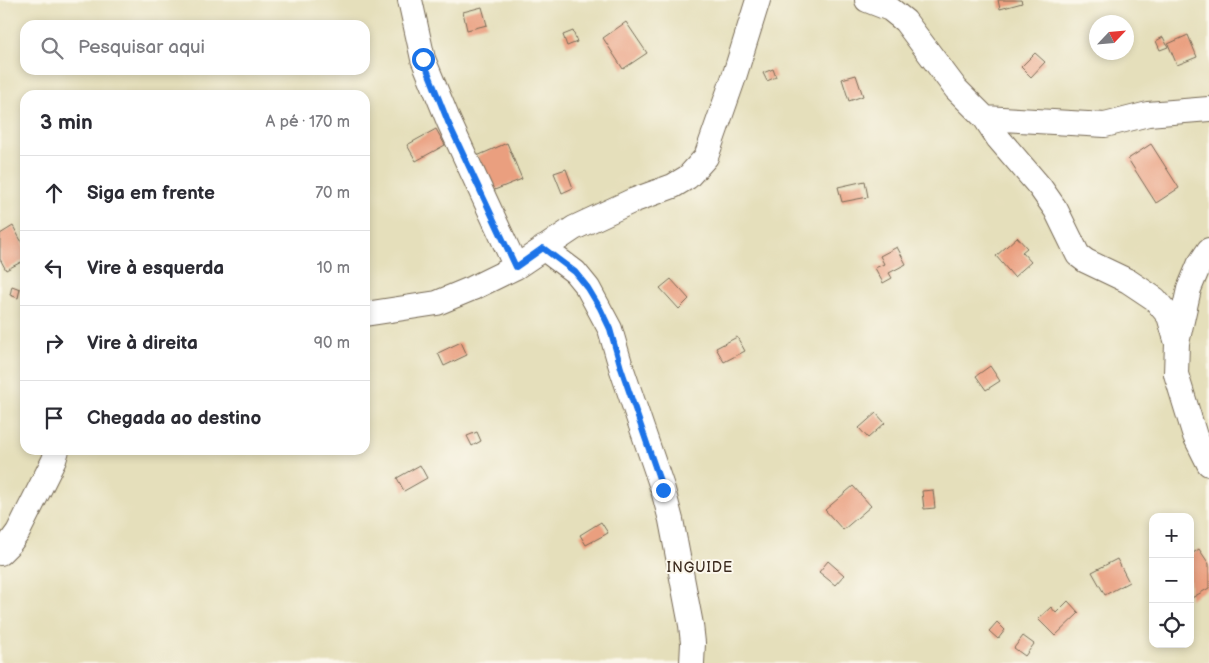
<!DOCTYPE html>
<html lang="pt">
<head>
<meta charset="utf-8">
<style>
  body { margin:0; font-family:"Balsamiq Sans",sans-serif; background:#f2f2f3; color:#2b2b33 }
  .controls { position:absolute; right:15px; bottom:15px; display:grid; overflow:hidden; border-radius:10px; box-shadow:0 2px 8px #0003 }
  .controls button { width:45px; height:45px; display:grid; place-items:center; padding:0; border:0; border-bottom:1px solid #e1e1e2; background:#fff; color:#2b2b33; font:25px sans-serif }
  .compass { position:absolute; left:1089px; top:15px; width:45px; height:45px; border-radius:50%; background:#fff; box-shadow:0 2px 8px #0003; rotate:64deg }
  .stop { position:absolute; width:15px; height:15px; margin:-11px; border:4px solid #1a73e8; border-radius:50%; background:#fff }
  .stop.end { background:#1a73e8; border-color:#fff; box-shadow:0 1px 5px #0008 }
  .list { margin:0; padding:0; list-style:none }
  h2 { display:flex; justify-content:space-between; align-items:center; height:65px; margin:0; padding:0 20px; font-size:21px }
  h2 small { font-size:16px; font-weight:400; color:#7c7c81 }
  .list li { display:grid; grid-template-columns:32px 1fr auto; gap:15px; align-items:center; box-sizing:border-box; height:75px; padding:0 20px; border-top:1px solid #e1e1e2 }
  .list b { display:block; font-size:19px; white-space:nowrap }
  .list em { font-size:16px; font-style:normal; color:#7c7c81 }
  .icon { flex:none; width:28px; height:28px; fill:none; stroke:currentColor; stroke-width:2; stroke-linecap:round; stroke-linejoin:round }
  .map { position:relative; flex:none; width:1209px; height:663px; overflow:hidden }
  .search { position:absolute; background:#fff; box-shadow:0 2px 8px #0003; left:20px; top:20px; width:350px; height:55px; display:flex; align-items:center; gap:12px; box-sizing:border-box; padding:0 18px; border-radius:15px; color:#7c7c81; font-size:19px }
  .panel { position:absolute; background:#fff; box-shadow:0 2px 8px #0003; left:20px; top:90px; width:350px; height:365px; border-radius:15px }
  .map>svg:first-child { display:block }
  .building { fill:#ea9f7f }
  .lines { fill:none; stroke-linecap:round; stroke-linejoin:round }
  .street-casing { stroke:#766955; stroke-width:26 }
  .street { stroke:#fff; stroke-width:24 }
  .route { stroke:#1a73e8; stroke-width:6 }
  .labels { text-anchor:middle; stroke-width:4; stroke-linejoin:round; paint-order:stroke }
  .neighbourhood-label { font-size:14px; letter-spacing:1px; fill:#3b2a1e; stroke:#fbf7ec }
</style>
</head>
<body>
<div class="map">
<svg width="1209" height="663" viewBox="0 0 1209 663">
  <rect width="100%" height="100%" fill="#fbf7ec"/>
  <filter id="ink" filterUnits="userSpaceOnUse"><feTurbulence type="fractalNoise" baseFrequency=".02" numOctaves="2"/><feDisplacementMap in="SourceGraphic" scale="10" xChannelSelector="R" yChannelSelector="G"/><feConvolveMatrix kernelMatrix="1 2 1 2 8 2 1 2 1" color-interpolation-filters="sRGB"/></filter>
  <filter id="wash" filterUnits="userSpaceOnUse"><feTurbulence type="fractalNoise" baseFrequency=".0096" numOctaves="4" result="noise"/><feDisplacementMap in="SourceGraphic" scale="20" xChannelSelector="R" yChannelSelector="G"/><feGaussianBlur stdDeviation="1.12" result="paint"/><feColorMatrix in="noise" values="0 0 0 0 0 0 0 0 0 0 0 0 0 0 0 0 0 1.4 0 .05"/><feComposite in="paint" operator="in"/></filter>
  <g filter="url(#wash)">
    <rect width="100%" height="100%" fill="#e5dfbb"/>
    <g id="blocks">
      <!-- building -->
      <path class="building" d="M998 0H1021L1022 3 1000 9Z
        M482 7 487 25 467 30 463 12Z
        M626 22 647 53 623 69 603 38Z
        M573 31 577 42 567 46 563 35Z
        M1188 35 1197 57 1177 65 1168 44Z
        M1163 37 1168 47 1160 50 1156 41Z
        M1035 53 1045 62 1031 77 1021 67Z
        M773 69 776 77 767 81 763 73Z
        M856 75 863 96 849 101 842 79Z
        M436 129 445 145 416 161 407 145Z
        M507 143 522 179 492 191 477 156Z
        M1151 144 1179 188 1156 203 1128 159Z
        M566 169 573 188 562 193 554 173Z
        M865 181 868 197 842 202 838 187Z
        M13 226 25 248V260L6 270 0 259V234Z
        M1017 237 1027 248 1022 252 1031 262 1014 277 996 256Z
        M897 247 906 264 889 273 892 278 883 283 875 268 884 264 880 256Z
        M671 279 689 299 679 309 660 288Z
        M12 286 20 289 18 298 10 295Z
        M737 337 745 351 724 362 716 348Z
        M461 342 467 355 444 366 438 353Z
        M990 366 1000 381 986 390 976 376Z
        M876 413 885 423 868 438 859 428Z
        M477 432 481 441 472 446 467 436Z
        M420 465 427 478 404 491 397 478Z
        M853 486 871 506 843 530 825 510Z
        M933 490 935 508 924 509 922 491Z
        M601 522 608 533 586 545 580 535Z
        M1199 549 1209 564V588L1190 599V555Z
        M1117 559 1129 582 1105 595 1092 572Z
        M828 561 844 575 835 585 819 572Z
        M1068 601 1079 613 1055 636 1038 619 1051 607 1056 613Z
        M997 622 1005 630 998 639 989 631Z
        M1023 636 1034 644 1025 656 1014 648Z"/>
    </g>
  </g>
  <g filter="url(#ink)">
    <use href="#blocks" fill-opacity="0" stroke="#766955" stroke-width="1"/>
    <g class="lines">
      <defs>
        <path id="street" d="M410 0 423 59 449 122 516 267
          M867 0 890 9 905 21 956 89 985 118 1105 125 1148 114 1209 109
          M985 118 998 138 1040 187 1056 210 1078 255 1086 261 1128 281 1155 299 1169 316 1177 343
          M543 248 575 272 588 288 610 329 621 367 663 490 671 520 691 625 693 643 692 663
          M1209 250 1199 265 1189 289 1177 343 1176 374 1195 436 1209 464
          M365 314 437 303 473 288 516 267 574 228 632 201 673 186 688 177 706 157 735 74 758 0
          M0 553 10 543 18 532 54 460 57 450"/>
      </defs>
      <!-- street casing -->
      <use href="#street" class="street-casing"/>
      <!-- street -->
      <use href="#street" class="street"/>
    </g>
  </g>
  <g class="lines" filter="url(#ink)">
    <!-- route -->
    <path class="route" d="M423 59 448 122 516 267 543 248 575 272 588 288 600 308 610 329 621 368 663 490"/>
  </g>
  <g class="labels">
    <!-- neighbourhood labels -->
    <g class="neighbourhood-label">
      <text x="700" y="572">INGUIDE</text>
    </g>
  </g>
</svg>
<div class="controls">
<button>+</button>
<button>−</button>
<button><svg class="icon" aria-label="locate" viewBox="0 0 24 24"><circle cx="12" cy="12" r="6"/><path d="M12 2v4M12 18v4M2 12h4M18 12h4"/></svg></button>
</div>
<svg class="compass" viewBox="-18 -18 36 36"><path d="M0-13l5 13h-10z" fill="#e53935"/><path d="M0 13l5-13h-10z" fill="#7c7c81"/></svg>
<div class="stop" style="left:423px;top:59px"></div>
<div class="stop end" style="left:663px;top:490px"></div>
<div class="search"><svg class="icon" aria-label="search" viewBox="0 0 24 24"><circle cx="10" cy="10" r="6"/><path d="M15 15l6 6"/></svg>Pesquisar aqui</div>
<section class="panel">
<h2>3 min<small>A pé · 170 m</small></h2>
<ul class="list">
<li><svg class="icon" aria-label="ahead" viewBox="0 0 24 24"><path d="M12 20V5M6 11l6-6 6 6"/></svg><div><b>Siga em frente</b></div><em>70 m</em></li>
<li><svg class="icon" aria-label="left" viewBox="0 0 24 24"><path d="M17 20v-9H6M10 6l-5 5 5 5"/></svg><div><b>Vire à esquerda</b></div><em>10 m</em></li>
<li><svg class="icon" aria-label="right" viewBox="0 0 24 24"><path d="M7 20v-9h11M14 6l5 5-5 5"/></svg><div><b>Vire à direita</b></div><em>90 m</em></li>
<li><svg class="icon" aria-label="arrive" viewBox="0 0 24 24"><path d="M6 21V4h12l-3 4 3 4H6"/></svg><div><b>Chegada ao destino</b></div></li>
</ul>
</section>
</div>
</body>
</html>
